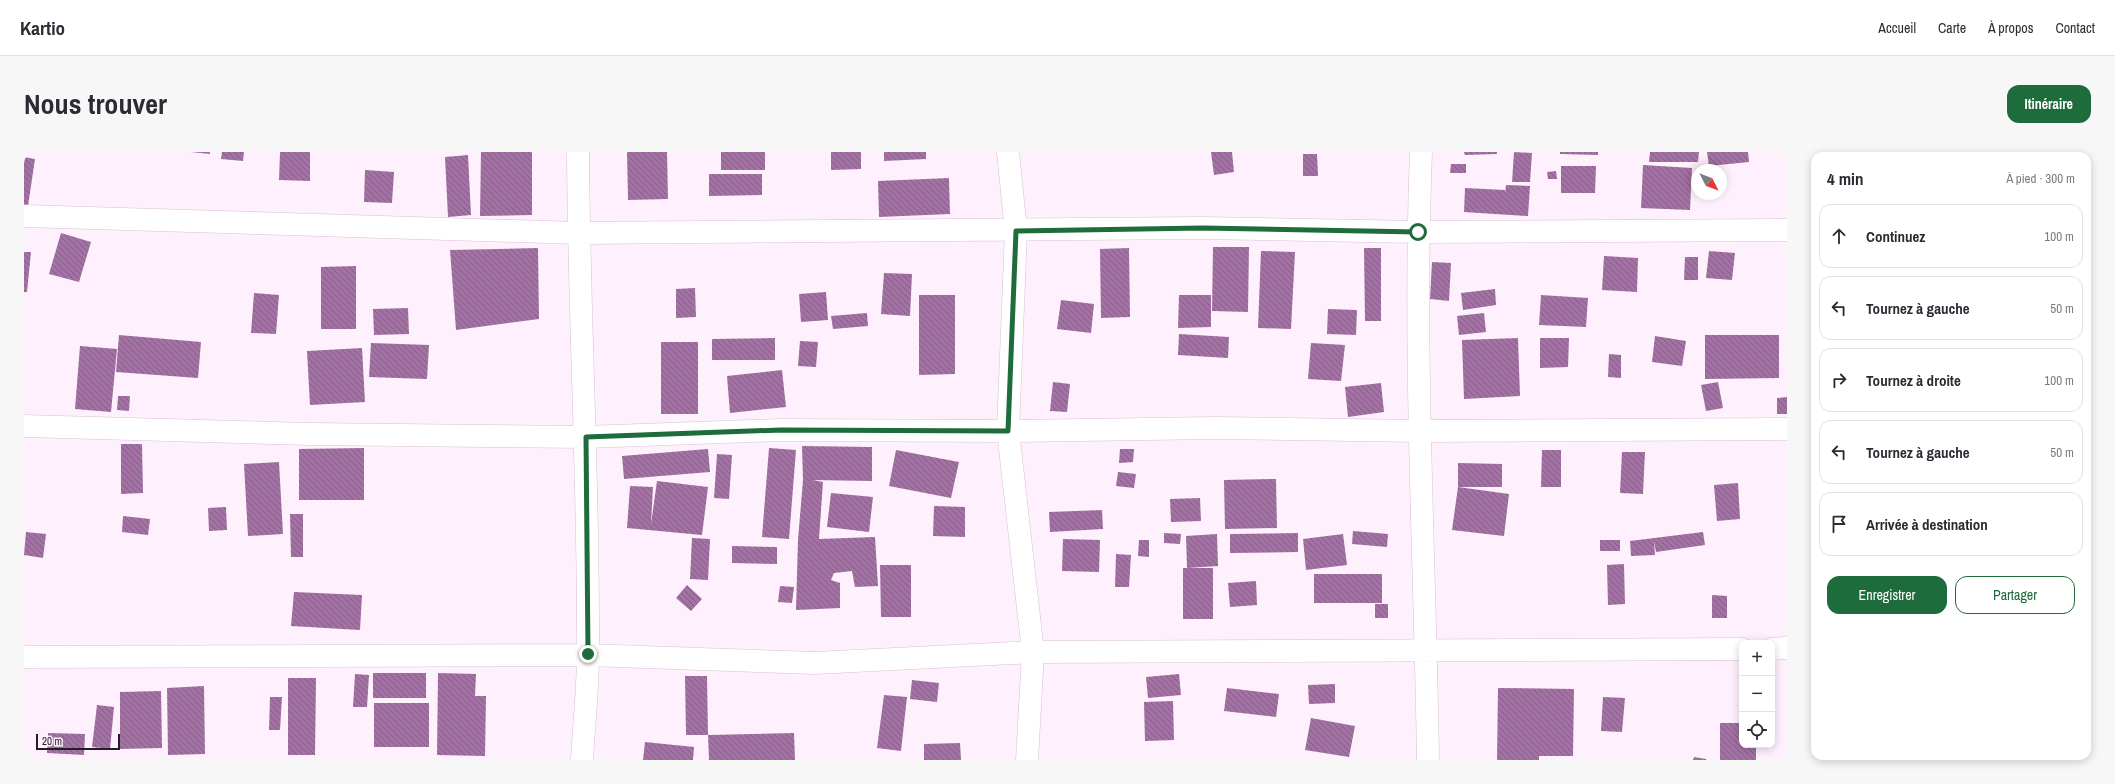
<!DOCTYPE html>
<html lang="fr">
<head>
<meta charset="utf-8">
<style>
  body { margin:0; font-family:"Archivo Narrow",sans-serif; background:#f7f7f7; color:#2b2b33 }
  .controls { position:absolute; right:12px; bottom:12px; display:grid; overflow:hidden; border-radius:8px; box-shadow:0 2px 10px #0003 }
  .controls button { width:36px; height:36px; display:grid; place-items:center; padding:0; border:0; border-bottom:1px solid #e1e1e2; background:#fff; color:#2b2b33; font:20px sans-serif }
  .compass { position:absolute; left:1667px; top:12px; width:36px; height:36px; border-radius:50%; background:#fff; box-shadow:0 2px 10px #0003; rotate:132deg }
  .scale { position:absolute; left:12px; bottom:10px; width:84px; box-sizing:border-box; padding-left:4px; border:2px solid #251d25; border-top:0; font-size:11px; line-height:14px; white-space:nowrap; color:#251d25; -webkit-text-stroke:3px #fef0fd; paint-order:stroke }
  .stop { position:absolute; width:12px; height:12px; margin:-9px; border:3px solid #1e6b3b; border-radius:50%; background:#fff }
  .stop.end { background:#1e6b3b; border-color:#fff; box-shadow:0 1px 4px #0008 }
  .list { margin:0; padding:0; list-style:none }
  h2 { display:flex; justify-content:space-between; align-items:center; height:52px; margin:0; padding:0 16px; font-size:17px }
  h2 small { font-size:13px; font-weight:400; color:#7c7c81 }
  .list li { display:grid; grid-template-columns:26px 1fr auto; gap:12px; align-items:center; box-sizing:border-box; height:64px; margin:0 8px 8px; padding:0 8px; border:1px solid #e1e1e2; border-radius:12px }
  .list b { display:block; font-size:15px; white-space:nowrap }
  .list em { font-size:13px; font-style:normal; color:#7c7c81 }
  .actions { display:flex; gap:8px; padding:12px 16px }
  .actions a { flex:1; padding:9px 0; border:1px solid #1e6b3b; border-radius:12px; text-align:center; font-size:14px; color:#1e6b3b }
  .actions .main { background:#1e6b3b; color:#fff }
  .icon { flex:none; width:22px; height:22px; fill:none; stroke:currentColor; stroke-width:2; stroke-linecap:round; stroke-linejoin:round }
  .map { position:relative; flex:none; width:1763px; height:608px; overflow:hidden; border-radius:12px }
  header { display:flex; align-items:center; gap:24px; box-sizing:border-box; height:56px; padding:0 20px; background:#fff; border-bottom:1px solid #e1e1e2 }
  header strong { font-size:19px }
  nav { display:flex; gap:22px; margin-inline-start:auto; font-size:14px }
  .intro { display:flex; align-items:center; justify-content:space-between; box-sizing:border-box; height:96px; padding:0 24px }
  h1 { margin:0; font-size:28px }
  .button { padding:10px 18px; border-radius:12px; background:#1e6b3b; color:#fff; font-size:14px; font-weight:700 }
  main { display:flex; gap:24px; padding:0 24px }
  aside { flex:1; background:#fff; border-radius:12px; box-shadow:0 2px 10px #0003 }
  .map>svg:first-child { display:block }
  .building { fill:url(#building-back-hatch) }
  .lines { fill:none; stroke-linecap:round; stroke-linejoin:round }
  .street-casing { stroke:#d7c0d6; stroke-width:23 }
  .street { stroke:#fff; stroke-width:22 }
  .route { stroke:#1e6b3b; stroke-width:5 }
</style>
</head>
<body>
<header>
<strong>Kartio</strong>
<nav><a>Accueil</a><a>Carte</a><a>À propos</a><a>Contact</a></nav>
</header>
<div class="intro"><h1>Nous trouver</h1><a class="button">Itinéraire</a></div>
<main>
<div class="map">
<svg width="1763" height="608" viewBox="0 0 1763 608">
  <defs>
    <pattern id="building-back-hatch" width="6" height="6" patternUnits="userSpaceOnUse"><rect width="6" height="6" fill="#a471a4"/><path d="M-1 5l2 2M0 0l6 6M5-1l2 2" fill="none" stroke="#855c85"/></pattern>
  </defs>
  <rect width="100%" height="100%" fill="#fef0fd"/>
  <!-- building -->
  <path class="building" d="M167 0H186V2Z
    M198 0H220L219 9 197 7Z
    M256 0H286V29L255 28Z
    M457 0H508V63L456 64Z
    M603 0H643L644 47 604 48Z
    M697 0H741V18H697Z
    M807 0H837V17L807 18Z
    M860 0H902V7L860 9Z
    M1187 0H1208L1210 20 1190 23Z
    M1440 0H1473V2L1441 3Z
    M1490 0 1508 1 1506 30H1488Z
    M1536 0H1574V3L1536 2Z
    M1626 0H1675L1674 10H1625Z
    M1683 0H1724L1725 10 1685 14Z
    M1279 2H1293L1294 24H1279Z
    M444 3 447 63 424 65 421 5Z
    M0 5 11 7 4 54H0Z
    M1427 12H1442V21H1426Z
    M1619 13 1668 16 1666 58 1617 56Z
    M1537 14H1572L1571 41H1537Z
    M341 18 370 20 368 51 340 50Z
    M1532 19 1533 27H1524L1523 20Z
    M685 22H738V43L685 44Z
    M925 26 926 62 855 65 854 29Z
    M1482 33 1506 34 1504 64 1440 60 1441 36 1481 38V42Z
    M37 81 67 90 55 130 25 122Z
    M1189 95H1225L1224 160 1188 159Z
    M514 96 515 167 432 178 426 98Z
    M1105 96 1106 165 1077 166 1076 97Z
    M1340 96H1357V169H1341Z
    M1237 99 1271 100 1267 177 1234 176Z
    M1685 99 1711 101 1708 128 1682 126Z
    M0 100H7L3 140H0Z
    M1580 104 1614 106 1613 140 1578 138Z
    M1661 105H1674V128H1660Z
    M1408 110 1427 111 1425 149 1406 147Z
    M332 114V177H297V115Z
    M860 121 888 122 886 164 857 162Z
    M671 136 672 165 652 166V137Z
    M1471 137 1472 153 1439 158 1437 141Z
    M802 140 804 168 777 170 775 142Z
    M230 141 255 143 252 182 227 181Z
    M895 143H931V222L895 223Z
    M1155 143H1187V175L1154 176Z
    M1517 143 1564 146 1562 175 1515 173Z
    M1037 148 1070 152 1067 181 1033 177Z
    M384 156 385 182 350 183 349 157Z
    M1304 157 1333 158 1332 183 1303 182Z
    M843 161 844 174 809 177 807 164Z
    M1460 161 1462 180 1435 183 1433 164Z
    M1155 182 1205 185 1204 206 1154 203Z
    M95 183 177 190 174 226 92 220Z
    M1681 183H1755V226L1681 227Z
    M1631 184 1662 189 1658 214 1628 210Z
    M751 186V208H688V187Z
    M1494 186 1496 244 1440 247 1438 188Z
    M1516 186H1545L1544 215 1516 216Z
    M776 189 794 190 792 215 774 214Z
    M637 190H674V262H637Z
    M347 191 405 193 403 227 345 225Z
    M1287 191 1321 193 1317 229 1284 227Z
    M56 194 93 197 87 260 51 257Z
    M338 196 341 250 286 253 283 199Z
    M1585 202 1597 203V226L1584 225Z
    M758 218 762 255 706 261 703 224Z
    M1029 230 1046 232 1043 260 1026 259Z
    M1694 230 1699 256 1682 259 1677 233Z
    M1357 231 1360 260 1324 265 1321 235Z
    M94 244H106L105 259 93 258Z
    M1763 245V262H1753V246Z
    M97 292H118L119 341 97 342Z
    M778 294 848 295V329L789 328 799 330 795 387 851 385 854 434 831 435 828 419 810 421 807 428 816 431V456L772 458 774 388 779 328Z
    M340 296V348H275V297Z
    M745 296 772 298 765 387 738 385Z
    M684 297 686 320 600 327 598 304Z
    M1096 297H1110L1109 310 1095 311Z
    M872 298 935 310 927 346 865 334Z
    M1518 298H1537V335H1517Z
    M1598 300H1621L1619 342 1596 341Z
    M693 302 708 303 705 347 690 346Z
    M255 310 259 382 224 384 220 312Z
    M1434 311 1478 312V335H1434L1485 342 1480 384 1428 378 1434 335Z
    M1094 320 1112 322 1110 336 1092 334Z
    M1252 327 1253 376 1201 377 1200 328Z
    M633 329 684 335 678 383 603 376 606 334 629 335 627 372Z
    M1714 331 1716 367 1693 369 1690 333Z
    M807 341 849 345 845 380 803 375Z
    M1176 346 1177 369 1147 370 1146 347Z
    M910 354 941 355V385L909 384Z
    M202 355 203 378 185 379 184 356Z
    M1078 358 1079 377 1026 380 1025 360Z
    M266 362H279V405H267Z
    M99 364 126 367 124 383 98 380Z
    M1329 379 1364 382 1363 395 1328 392Z
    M2 380 22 382 19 406 0 403Z
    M1679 380 1681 393 1632 400 1630 389 1631 403 1607 404 1606 389Z
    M1140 381 1157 382 1156 392 1140 391Z
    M1274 381V400L1206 401V382Z
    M1193 382 1194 414 1163 416 1162 384Z
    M1319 382 1323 413 1282 418 1279 387Z
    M668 386 686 387 684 428 666 427Z
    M1039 387 1076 388 1075 420 1038 419Z
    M1115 388H1125V405L1114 404Z
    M1576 388H1596V399H1576Z
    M708 394 753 395V412L708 411Z
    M1092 402 1107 403 1105 435H1091Z
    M1600 412 1601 452 1584 453 1583 413Z
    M856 413H887V465H857Z
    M1159 416H1189V467H1159Z
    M1290 422H1358V451H1290Z
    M1232 429 1233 453 1206 455 1204 431Z
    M663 433 678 447 667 459 652 446Z
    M756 434 770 435 768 451 754 450Z
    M270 440 338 443 336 478 267 474Z
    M1688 443 1703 444V466H1688Z
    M1351 452H1364V466H1351Z
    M349 521H402V546H349Z
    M414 521 452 522 451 544H462L461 604 413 603Z
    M331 522 345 523 343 555H329Z
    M1155 522 1157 543 1124 546 1122 525Z
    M661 524H683L684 583H662Z
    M264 526H292L291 603H264Z
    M888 528 915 531 913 550 886 547Z
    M1311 532V551L1285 552 1284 533Z
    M180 534 181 602 144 603 143 536Z
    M1203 536 1255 542 1252 565 1200 559Z
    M1474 536 1550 537 1549 604H1515V608H1473Z
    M137 539 138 596 96 597V540Z
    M860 543 883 545 877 599 853 596Z
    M246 545H258L256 578H245Z
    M1579 545 1601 546 1598 580 1577 579Z
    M1149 549 1150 588 1121 589 1120 550Z
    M350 551H405V595H350Z
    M73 553 90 555 86 597 68 595Z
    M1287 566 1331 574 1325 605 1281 598Z
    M1696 571H1718V593H1732V608H1696Z
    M24 581 61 582 60 603 23 601Z
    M770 581 771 608H685L684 583Z
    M621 590 670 595 669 608H619Z
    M936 591 937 608H900V592Z
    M1670 605 1682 607V608H1669Z"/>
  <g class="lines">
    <defs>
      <path id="street" d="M554 0C555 167 565 334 564 501 564 537 560 572 558 608
        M984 0 992 79 984 279 1009 500 1003 608
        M1397 0C1389 203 1401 405 1404 608
        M0 64 554 81 1179 76 1394 80 1763 78
        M0 274 287 282 562 285 757 278 984 279 1190 276 1395 279 1763 277
        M1748 497 1763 496
        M0 505 564 503 791 511 1009 500 1718 497"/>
    </defs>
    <!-- street casing -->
    <use href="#street" class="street-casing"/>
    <!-- street -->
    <use href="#street" class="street"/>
  </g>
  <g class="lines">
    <!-- route -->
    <path class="route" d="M564 502 562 285 757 278 984 279 992 79 1179 76 1394 80"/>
  </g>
</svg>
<div class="controls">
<button>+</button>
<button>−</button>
<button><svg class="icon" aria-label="locate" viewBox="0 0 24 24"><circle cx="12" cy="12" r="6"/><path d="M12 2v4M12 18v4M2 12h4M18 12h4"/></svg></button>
</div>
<svg class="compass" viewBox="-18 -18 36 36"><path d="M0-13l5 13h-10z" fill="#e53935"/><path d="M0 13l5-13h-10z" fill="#7c7c81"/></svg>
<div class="scale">20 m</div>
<div class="stop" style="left:1394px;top:80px"></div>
<div class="stop end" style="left:564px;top:502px"></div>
</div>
<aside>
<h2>4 min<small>À pied · 300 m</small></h2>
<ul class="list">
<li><svg class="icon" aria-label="ahead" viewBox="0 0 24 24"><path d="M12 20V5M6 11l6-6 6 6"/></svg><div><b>Continuez</b></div><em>100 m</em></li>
<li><svg class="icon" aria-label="left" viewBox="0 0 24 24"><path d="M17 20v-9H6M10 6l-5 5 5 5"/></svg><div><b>Tournez à gauche</b></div><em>50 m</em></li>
<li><svg class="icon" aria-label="right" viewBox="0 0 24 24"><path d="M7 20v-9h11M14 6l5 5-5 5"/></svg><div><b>Tournez à droite</b></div><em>100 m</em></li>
<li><svg class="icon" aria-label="left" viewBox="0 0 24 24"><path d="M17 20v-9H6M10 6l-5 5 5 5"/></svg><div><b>Tournez à gauche</b></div><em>50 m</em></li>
<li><svg class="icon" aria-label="arrive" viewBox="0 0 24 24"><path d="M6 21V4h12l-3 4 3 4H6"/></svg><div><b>Arrivée à destination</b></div></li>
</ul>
<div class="actions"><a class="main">Enregistrer</a><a>Partager</a></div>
</aside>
</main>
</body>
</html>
